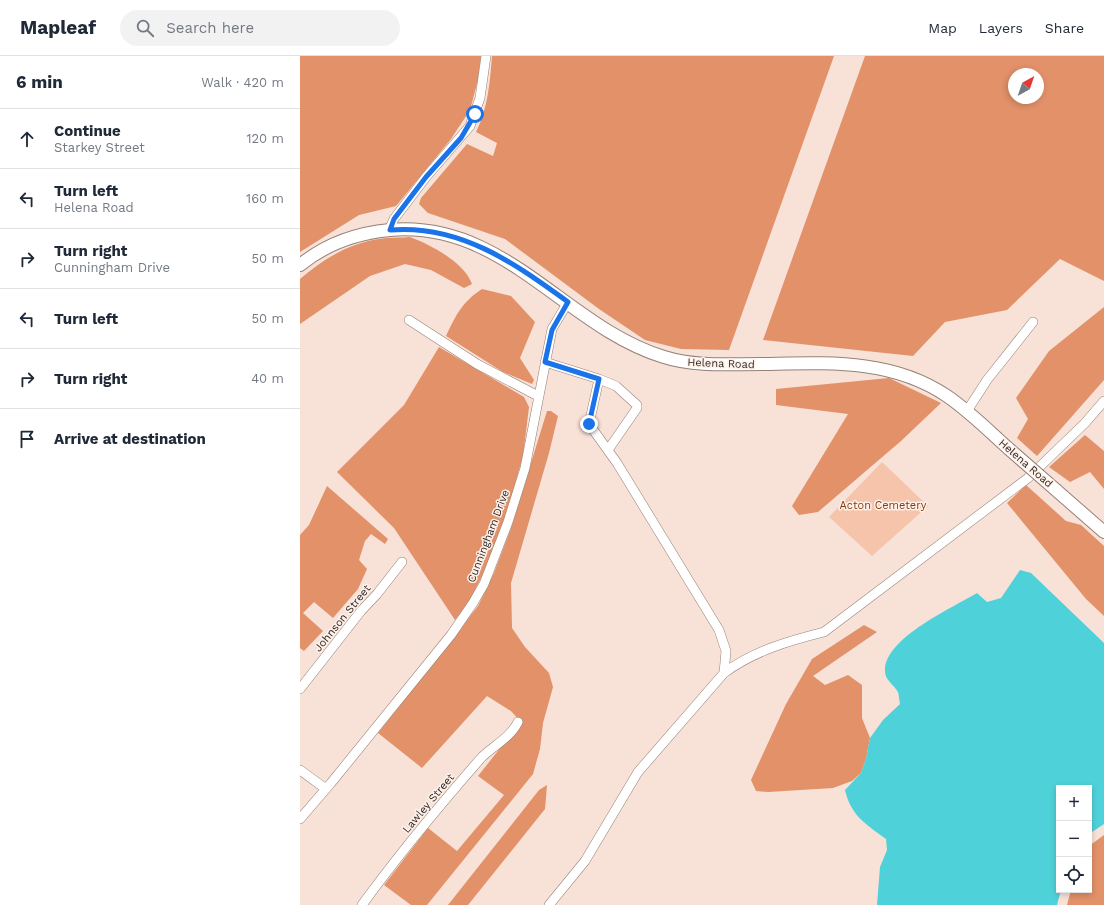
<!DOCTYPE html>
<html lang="en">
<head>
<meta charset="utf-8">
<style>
  body { margin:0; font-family:"Work Sans",sans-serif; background:#f2f2f3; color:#1f2937 }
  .controls { position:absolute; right:12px; bottom:12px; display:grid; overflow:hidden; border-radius:0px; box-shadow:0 2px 6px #0003 }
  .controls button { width:36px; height:36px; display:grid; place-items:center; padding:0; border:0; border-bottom:1px solid #e0e1e3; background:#fff; color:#1f2937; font:20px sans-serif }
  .compass { position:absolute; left:708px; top:12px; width:36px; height:36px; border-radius:50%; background:#fff; box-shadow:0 2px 6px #0003; rotate:40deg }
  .stop { position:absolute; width:12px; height:12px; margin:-9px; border:3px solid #1a73e8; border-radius:50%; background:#fff }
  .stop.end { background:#1a73e8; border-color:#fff; box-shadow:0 1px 4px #0008 }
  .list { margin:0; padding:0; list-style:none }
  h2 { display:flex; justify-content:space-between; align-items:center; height:52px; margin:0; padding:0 16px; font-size:17px }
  h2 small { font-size:13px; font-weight:400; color:#747a83 }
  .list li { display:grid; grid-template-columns:26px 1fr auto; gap:12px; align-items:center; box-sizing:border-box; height:60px; padding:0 16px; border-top:1px solid #e0e1e3 }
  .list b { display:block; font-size:15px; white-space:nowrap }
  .list p { margin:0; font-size:13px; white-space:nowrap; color:#747a83 }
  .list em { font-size:13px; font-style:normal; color:#747a83 }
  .icon { flex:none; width:22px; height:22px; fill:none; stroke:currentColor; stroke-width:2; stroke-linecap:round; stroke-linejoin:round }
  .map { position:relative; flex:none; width:804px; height:849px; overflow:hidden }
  header { display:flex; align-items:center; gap:24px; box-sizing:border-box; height:56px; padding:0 20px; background:#fff; border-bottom:1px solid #e0e1e3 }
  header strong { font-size:19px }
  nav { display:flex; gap:22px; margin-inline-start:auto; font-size:14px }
  .search { width:280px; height:36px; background:#f2f2f3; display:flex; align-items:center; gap:10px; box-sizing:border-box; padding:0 14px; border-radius:22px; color:#747a83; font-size:15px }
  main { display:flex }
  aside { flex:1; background:#fff }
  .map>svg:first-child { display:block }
  .green { fill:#f6c4ab }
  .forest { fill:#e29169; fill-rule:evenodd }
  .water { fill:#4fd1d9 }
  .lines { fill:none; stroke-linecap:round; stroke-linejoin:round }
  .minor-casing { stroke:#958177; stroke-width:10 }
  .major-casing { stroke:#958177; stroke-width:14 }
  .minor { stroke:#fff; stroke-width:9 }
  .major { stroke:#fff; stroke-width:12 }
  .major-bridge-casing { stroke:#958177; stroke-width:14; stroke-linecap:butt }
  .major-bridge { stroke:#fff; stroke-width:12 }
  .route { stroke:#1a73e8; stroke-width:5 }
  .labels { text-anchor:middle; stroke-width:3; stroke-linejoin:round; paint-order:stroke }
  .street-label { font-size:11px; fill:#302824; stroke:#fef1ea }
  .park-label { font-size:11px; fill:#833a0c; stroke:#fef1ea }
</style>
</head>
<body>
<header>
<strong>Mapleaf</strong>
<div class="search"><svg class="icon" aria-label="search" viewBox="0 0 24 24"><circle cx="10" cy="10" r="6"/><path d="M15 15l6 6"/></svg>Search here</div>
<nav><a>Map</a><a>Layers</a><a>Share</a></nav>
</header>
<main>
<aside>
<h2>6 min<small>Walk · 420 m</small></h2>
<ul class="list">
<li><svg class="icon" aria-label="ahead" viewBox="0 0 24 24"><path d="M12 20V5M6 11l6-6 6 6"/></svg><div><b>Continue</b><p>Starkey Street</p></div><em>120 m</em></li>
<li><svg class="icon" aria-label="left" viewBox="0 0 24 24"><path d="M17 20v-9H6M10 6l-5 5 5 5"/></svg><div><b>Turn left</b><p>Helena Road</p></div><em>160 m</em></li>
<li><svg class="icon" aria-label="right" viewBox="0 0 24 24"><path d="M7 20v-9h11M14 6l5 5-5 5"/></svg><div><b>Turn right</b><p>Cunningham Drive</p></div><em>50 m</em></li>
<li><svg class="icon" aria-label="left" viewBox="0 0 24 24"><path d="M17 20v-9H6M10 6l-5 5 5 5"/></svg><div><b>Turn left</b></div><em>50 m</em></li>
<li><svg class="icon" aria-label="right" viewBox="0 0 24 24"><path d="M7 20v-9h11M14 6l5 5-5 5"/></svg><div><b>Turn right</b></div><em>40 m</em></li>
<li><svg class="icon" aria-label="arrive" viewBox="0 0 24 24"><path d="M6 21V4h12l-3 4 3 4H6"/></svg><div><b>Arrive at destination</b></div></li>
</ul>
</aside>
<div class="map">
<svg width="804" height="849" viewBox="0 0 804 849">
  <rect width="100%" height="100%" fill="#f8e1d7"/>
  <!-- green -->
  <path class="green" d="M582 406 628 450 572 500 529 461Z"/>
  <!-- forest -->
  <path class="forest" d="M0 0H181L178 24 170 54 151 83 96 150 59 159 0 196Z
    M192 0H534L429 294 381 293 345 284 299 253 205 183 128 157 119 148 121 142 167 88 193 100 197 87 176 76C188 52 190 26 192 0Z
    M565 0H804V225L760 203 707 254 645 266 613 300 463 284ZM714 18H738V42H714Z
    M110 181C131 189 164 206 172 228L164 232 131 214 105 208 70 220 0 268V223C22 204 49 187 79 183 89 181 100 182 110 181Z
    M182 233 211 240 235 266 220 302 234 324 232 328 203 316 146 280C156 259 162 246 182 233Z
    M804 251V324L737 400 717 382 728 363 716 342 749 295Z
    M139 291 224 341 229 351 223 400 203 470 183 518 169 546 155 564 94 472 37 416 104 349Z
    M589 322 641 347 601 385 518 456 499 459 492 450 548 358 476 349V333Z
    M247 355H251L258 360 249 397 211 527 212 572 225 591 249 617 253 631 243 667 240 693 233 718 127 849H111L84 829 128 772 157 795 204 739 178 720 221 666 211 655 187 640 122 712 78 677 178 550 194 517 211 472Z
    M785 379 804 395V433L790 416 770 426 749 411Z
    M726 429 766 465 781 469 804 490V560L786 543 707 447Z
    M27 430 88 483 85 488 71 478 65 485 59 504 67 513 58 533 33 562 14 546 3 557 23 575 4 595 0 592V479L9 469Z
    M564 569 577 576 513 620 525 629 548 619 562 629V662L570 682 566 703 561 717 552 725 533 732 468 736 456 735 451 724 486 648 512 603Z
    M247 729 245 753 168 849H148L239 734Z
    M804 779V849H767L771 834H789V790Z"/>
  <!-- water -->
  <path class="water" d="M720 514 731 517 804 587V768L789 778V732H759V834H761L757 849H577L580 811 587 794 586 783C566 768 551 760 545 734L561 717 566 703 570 682 583 664 600 648C599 644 599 639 598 636 593 627 584 624 585 613 587 581 652 552 677 537L687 546 701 542Z"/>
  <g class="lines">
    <defs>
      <path id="minor" d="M89 174 94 163 126 121 170 70 180 42 186 0
        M109 264 177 308 238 340
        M245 306 299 323 289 368 317 407 419 574 426 595 424 617
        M299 323 316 330 337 349V352L308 394
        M667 355 687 324 733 266
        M0 633 61 555 77 538 102 506
        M0 714 26 733
        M0 763 31 727 151 579 173 547 184 528 208 466 225 412 252 273 268 246
        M62 849C99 798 140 749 181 702 193 690 210 682 218 666
        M249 849 285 805 338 716 424 617C454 595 488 585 524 576L728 422 785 367 804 345"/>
      <path id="major" d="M0 209C26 188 57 177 90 174 205 164 265 271 364 301 396 311 429 308 461 308 526 307 591 302 647 340 669 355 689 375 709 393
        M756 434 804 476"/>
    </defs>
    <!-- minor casing -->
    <use href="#minor" class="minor-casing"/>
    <!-- major casing -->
    <use href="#major" class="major-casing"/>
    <!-- minor -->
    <use href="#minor" class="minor"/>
    <!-- major -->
    <use href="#major" class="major"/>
    <defs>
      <path id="major-bridge" d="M709 393 756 434"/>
    </defs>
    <!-- major-bridge casing -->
    <use href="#major-bridge" class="major-bridge-casing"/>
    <!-- major-bridge -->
    <use href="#major-bridge" class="major-bridge"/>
  </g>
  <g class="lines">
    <!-- route -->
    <path class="route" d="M175 58 161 82 126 121 94 163 90 174C160 168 214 207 268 246L252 274 245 306 299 323 289 368"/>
  </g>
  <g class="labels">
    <!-- street labels -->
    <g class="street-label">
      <text transform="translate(421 307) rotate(2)" y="4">Helena Road</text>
      <text transform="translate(726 407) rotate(41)" y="4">Helena Road</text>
      <text transform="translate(188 480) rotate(-69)" y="4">Cunningham Drive</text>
      <text transform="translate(42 562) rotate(-51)" y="4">Johnson Street</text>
      <text transform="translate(128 747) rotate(-50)" y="4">Lawley Street</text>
    </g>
    <!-- park labels -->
    <g class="park-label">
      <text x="583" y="453">Acton Cemetery</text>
    </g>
  </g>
</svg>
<div class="controls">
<button>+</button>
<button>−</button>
<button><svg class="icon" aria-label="locate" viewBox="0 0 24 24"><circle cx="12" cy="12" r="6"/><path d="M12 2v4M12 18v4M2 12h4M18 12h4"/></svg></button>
</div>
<svg class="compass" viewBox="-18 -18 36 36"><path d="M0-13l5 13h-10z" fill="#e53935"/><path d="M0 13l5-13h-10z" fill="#747a83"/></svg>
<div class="stop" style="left:175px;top:58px"></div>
<div class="stop end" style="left:289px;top:368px"></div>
</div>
</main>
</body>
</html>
